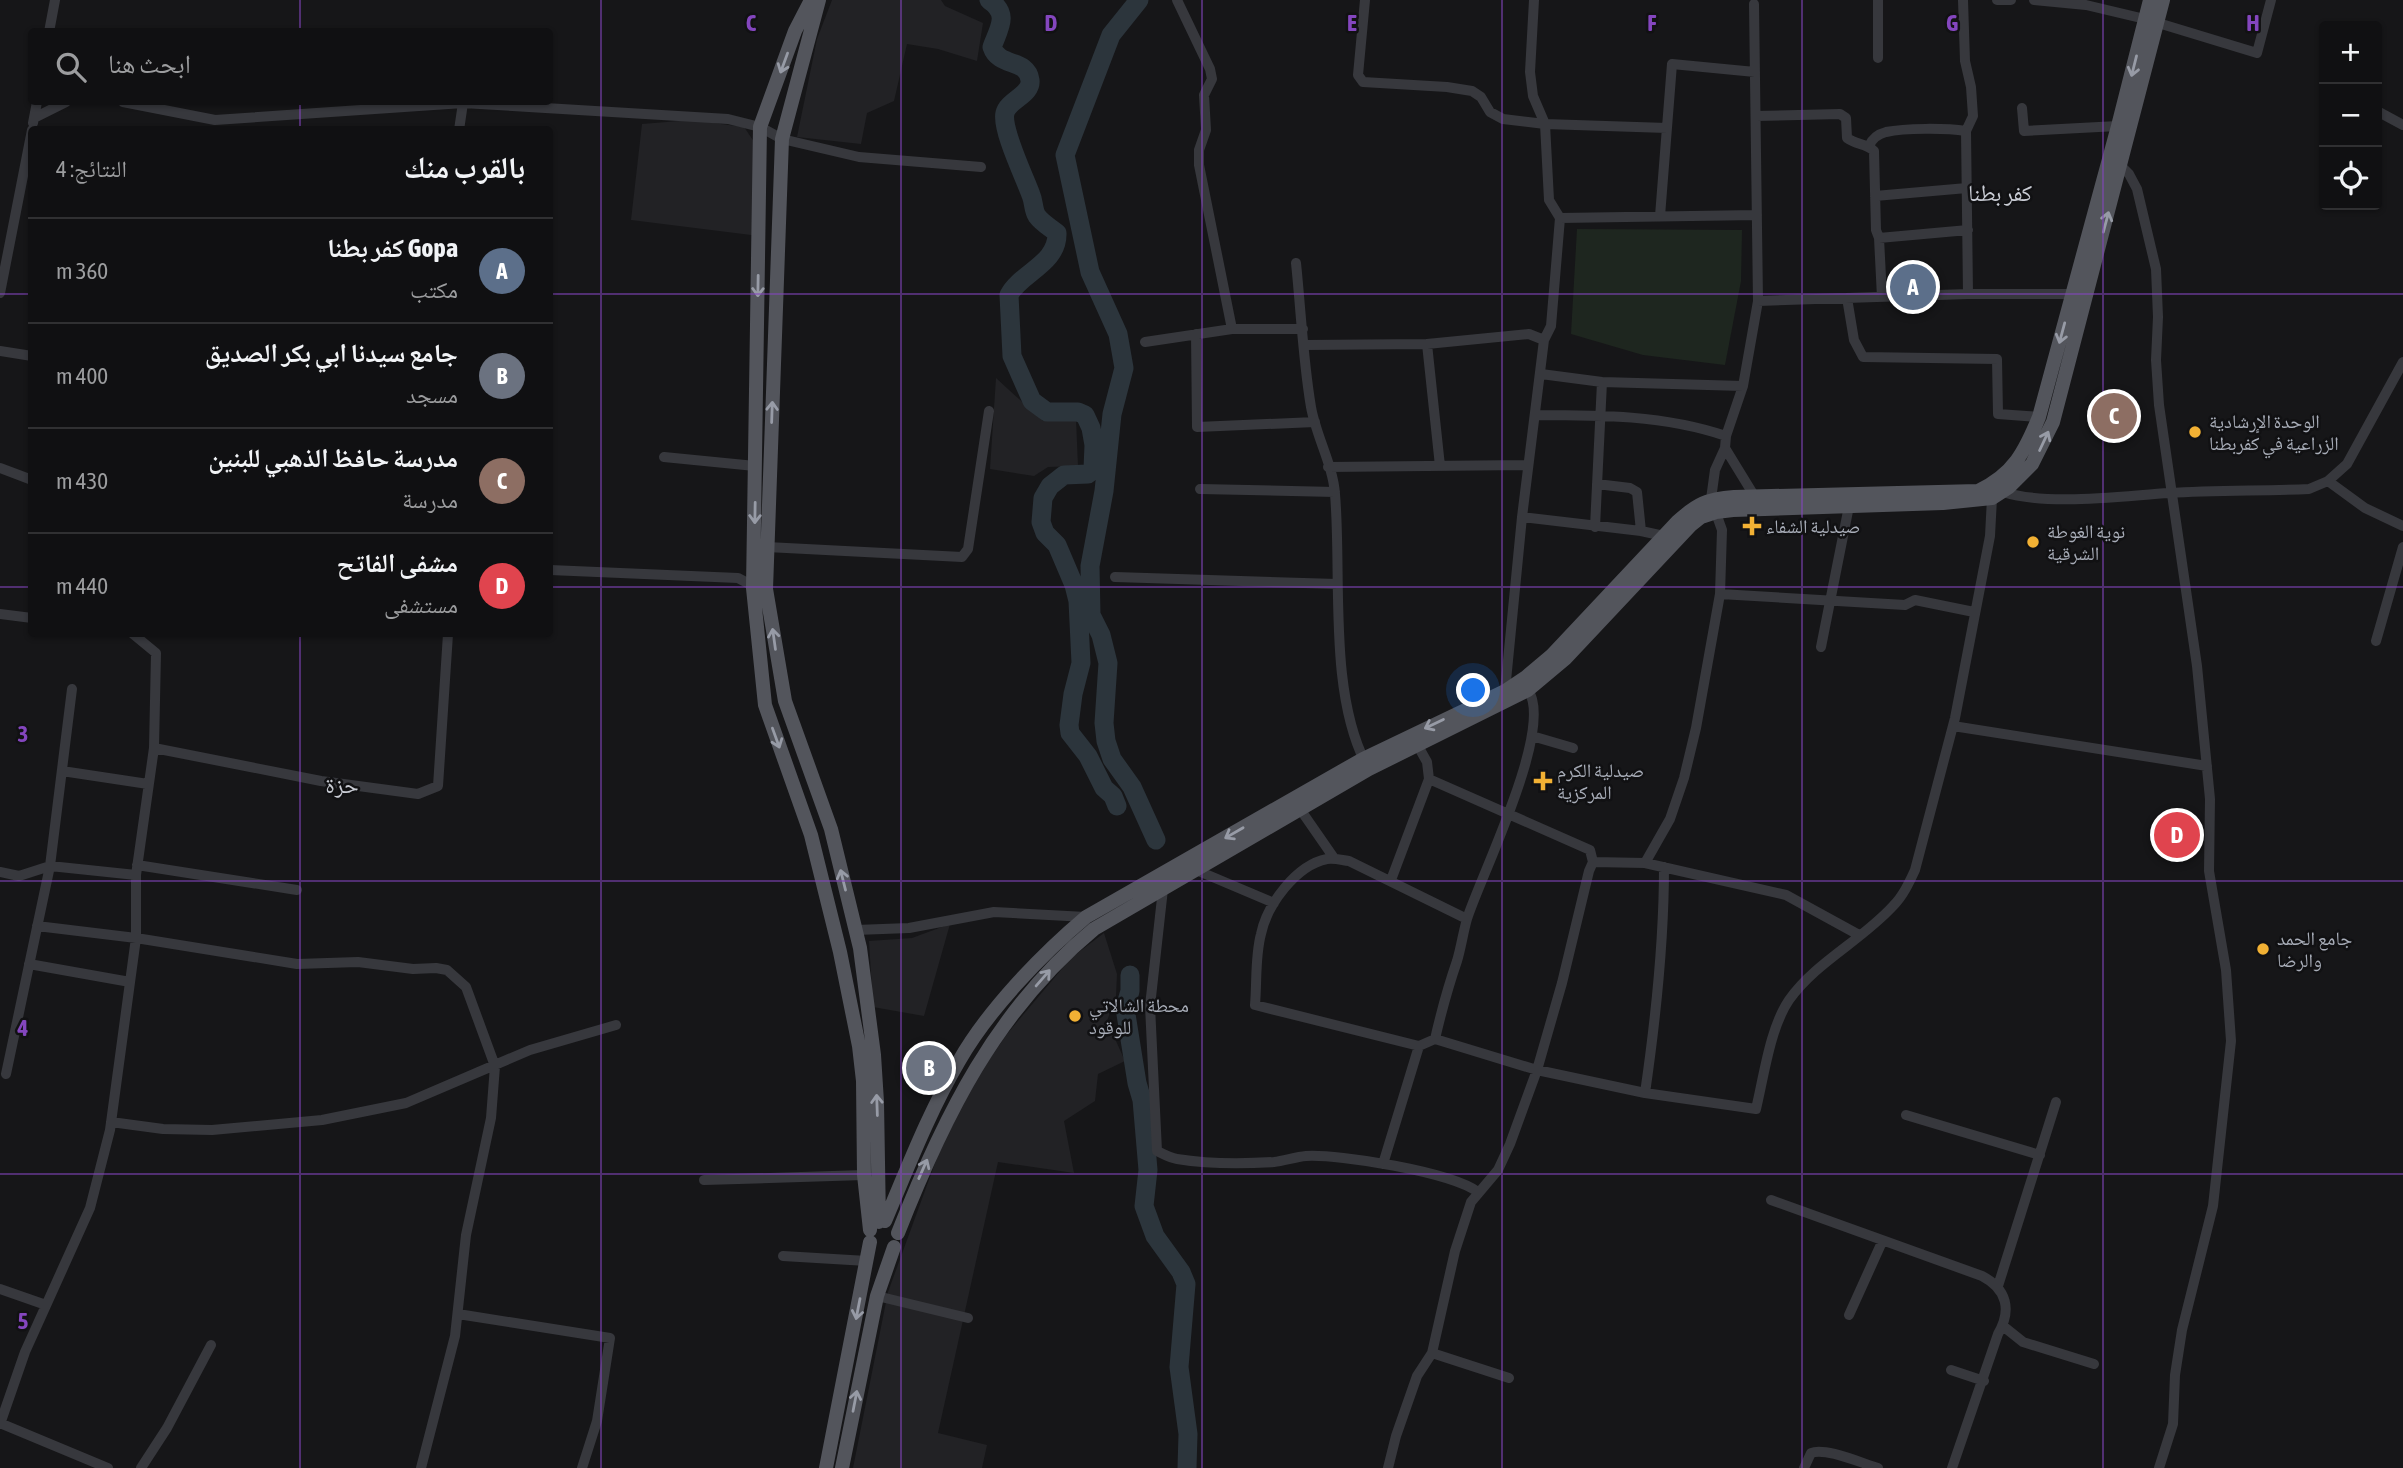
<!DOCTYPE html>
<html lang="ar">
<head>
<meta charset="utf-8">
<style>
  body { margin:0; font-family:"Asap Condensed","Noto Naskh Arabic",sans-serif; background:#1e1e20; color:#f1f3f6; direction:rtl }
  .controls { position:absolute; right:21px; top:21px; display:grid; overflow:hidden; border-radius:7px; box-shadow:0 2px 5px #0004 }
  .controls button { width:63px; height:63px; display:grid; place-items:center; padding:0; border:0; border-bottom:2px solid #303032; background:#101012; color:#f1f3f6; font:35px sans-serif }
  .you { position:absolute; left:1474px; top:691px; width:24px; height:24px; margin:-18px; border:5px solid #fff; border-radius:50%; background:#1a73e8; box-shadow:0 0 0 10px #1a73e833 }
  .badge { display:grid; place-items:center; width:46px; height:46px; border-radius:50%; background:#b45309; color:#fff; font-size:23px; font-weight:700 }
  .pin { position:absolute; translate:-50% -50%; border:4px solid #fff; box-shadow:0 2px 7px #0006 }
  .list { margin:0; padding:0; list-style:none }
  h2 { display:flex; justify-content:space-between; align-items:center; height:91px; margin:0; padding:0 28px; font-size:30px }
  h2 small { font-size:23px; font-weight:400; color:#9c9d9f }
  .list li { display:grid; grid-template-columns:46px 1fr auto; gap:21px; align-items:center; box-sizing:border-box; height:105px; padding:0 28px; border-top:2px solid #303032 }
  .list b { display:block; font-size:26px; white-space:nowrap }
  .list p { margin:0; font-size:23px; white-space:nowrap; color:#9c9d9f }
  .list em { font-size:23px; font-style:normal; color:#9c9d9f }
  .icon { flex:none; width:38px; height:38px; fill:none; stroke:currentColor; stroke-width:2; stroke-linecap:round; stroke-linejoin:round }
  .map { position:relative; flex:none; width:2403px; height:1468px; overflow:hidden; direction:ltr }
  .search { position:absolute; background:#101012; box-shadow:0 2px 5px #0004; left:28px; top:28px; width:525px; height:77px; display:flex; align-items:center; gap:18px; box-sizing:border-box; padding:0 24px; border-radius:7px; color:#9c9d9f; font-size:26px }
  .panel { position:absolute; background:#101012; box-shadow:0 2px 5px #0004; left:28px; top:126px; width:525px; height:511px; border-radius:7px; direction:rtl }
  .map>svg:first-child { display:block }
  .built { fill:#222225 }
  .green { fill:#1e261f }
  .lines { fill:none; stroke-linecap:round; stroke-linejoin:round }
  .river { stroke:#2c353c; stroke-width:19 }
  .minor { stroke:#37383d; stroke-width:10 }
  .major { stroke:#53555c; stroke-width:14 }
  .oneway { stroke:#979ba6 }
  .grid { fill:none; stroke:#8446be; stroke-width:2; stroke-opacity:0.55 }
  .poi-dot { fill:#f2b134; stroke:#111113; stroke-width:2.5 }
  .labels { text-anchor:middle; stroke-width:5; stroke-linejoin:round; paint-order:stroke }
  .poi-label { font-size:19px; fill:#a8adb8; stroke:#111113; text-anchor:start }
  .quarter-label { font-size:23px; fill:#c9ccd4; stroke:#111113 }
  .grid-label { font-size:23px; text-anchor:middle; font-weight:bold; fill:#8446be; stroke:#111113; stroke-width:5; stroke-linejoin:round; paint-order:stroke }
</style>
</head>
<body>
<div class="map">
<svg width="2403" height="1468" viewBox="0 0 2403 1468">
  <rect width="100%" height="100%" fill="#161618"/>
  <!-- built -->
  <path class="built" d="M832 0H941L945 6 983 23 977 61 938 49 907 44 894 101 867 113 861 144 797 137 817 39Z
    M691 120 744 127 759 149V236L631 220 642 124Z
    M996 378 1043 421 1076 419 1078 466 1048 467 1034 476 990 469Z
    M2165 822 2194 826 2190 848 2160 844Z
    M950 924 924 1016 873 1007 869 941 912 938Z
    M1104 933 1117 974 1116 996 1107 1021 1125 1061 1098 1074 1095 1101 1064 1121 1074 1173 998 1162 938 1433 987 1445 982 1468H853L888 1292 938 1155 971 1086 1007 1034 1071 958Z"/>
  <!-- green -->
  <path class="green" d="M1577 229 1742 230 1741 281 1725 365 1643 355 1571 334Z"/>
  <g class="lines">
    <!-- river -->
    <path class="river" d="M989 0C1010 14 999 28 992 47 999 68 1027 58 1030 80 1032 95 1008 100 1005 113 1001 129 1025 178 1031 195 1034 202 1033 210 1037 216 1042 223 1051 228 1057 233 1058 264 1020 273 1009 295L1012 356 1032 401 1047 412H1078L1085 415 1091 428 1094 445 1093 469 1088 474 1064 475 1050 486 1043 498 1041 522 1045 533 1057 545 1074 585 1078 601 1081 663 1073 694 1069 725 1070 733 1088 756 1104 788 1113 796 1117 806
      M1139 0 1111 35 1065 155 1090 272 1118 334 1124 368 1112 414 1104 491 1090 566 1091 615 1101 635 1108 663 1104 723 1106 741 1112 759 1132 787 1156 840
      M1130 975V991L1125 1008 1137 1083 1142 1100 1148 1170 1144 1206 1155 1236 1181 1272 1186 1284 1179 1367 1188 1434 1187 1468"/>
    <!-- minor -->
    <path class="minor" d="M1177 0 1210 69 1212 79 1204 95 1206 130 1199 150V165L1232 329
      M1365 0 1358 75 1363 82 1447 87 1472 91 1481 97 1490 112 1503 119 1545 124 1667 128
      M1963 0 1965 61 1971 87 1973 116 1966 131 1968 294
      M1997 0H2011
      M2034 0 2086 5 2145 19 2257 53 2271 0
      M49 32 55 0
      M1878 58V0
      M123 102 215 120 463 103 728 119 760 127 782 139 859 157 981 167
      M2022 108 2024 131 2118 126
      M2377 111 2403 125
      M1756 116 1840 114 1846 118 1847 138C1856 145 1866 143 1874 151L1876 230 1879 238 1882 297
      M34 118 66 102
      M33 123 37 102
      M459 130 463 103
      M1869 146C1872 139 1878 134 1886 132 1905 128 1946 128 1966 131
      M2121 166 2129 174 2137 189 2156 269 2158 317 2156 360 2159 405 2197 666 2210 799 2209 871 2226 970 2231 1041 2213 1206 2182 1330 2175 1375 2173 1424 2159 1468
      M1875 196 1967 188
      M1660 216 1672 64 1755 72
      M1560 218 1757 215
      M1879 238 1968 230
      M1296 263C1301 311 1303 360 1311 407 1316 436 1333 465 1335 494 1342 575 1328 691 1366 764
      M0 293 32 130
      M1847 298 1854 340 1863 357 1997 359 1998 414 2039 417
      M1758 301 1968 294H2073
      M1196 334 1197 427 1315 422
      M1145 342 1232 329H1303
      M1427 344 1440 466
      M1305 345 1427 344 1529 334 1544 340
      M0 351 32 356
      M1541 374 1602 382 1743 386
      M1535 415C1600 415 1664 415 1726 436
      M1725 448 1755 497
      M664 457 755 466
      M1328 467 1528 465
      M0 468 32 480
      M2328 481 2365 508 2403 526
      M1597 484 1630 488 1637 492 1641 531
      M1200 489 1335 492
      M2003 492C2047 506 2121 496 2169 493 2215 490 2262 491 2309 489L2328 481 2347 464 2403 362
      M1522 517 1641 531 1664 536
      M1595 527 1602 382
      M767 547 962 557 968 549 989 411
      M550 570 738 578 757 588
      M1115 577 1337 584
      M1720 594 1905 605 1915 600 1974 612
      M0 614 32 618
      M2376 641 2403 547
      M1821 647 1849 506
      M1508 695 1505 691 1522 517 1544 340 1551 326 1560 218 1549 200 1545 124 1533 96 1530 72 1534 0
      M1953 726 2207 766
      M1532 736 1573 748
      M154 748 321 781 418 794 438 786 448 634
      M62 771 148 784
      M1300 809 1334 858
      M1593 862 1645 863 1786 895 1859 935
      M1645 863 1670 819 1684 778 1696 728 1720 594 1722 530 1711 499 1715 470 1725 448 1726 436 1743 386 1758 301 1754 4
      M137 865 297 890
      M1196 870 1274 903
      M0 872 19 876 50 866 136 875
      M1391 880 1429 779 1427 762 1418 746
      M1163 889 1150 1006 1157 1151C1163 1154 1170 1158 1177 1159 1208 1164 1243 1164 1274 1162 1284 1161 1295 1157 1306 1156 1340 1154 1451 1172 1478 1192
      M1467 919 1349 861C1341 860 1335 858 1327 859 1296 865 1267 905 1261 934 1255 956 1257 982 1255 1005L1419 1046 1435 1039 1537 1070 1645 1093 1756 1109C1764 1076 1770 1028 1789 1000 1816 962 1861 941 1893 906 1903 896 1909 883 1915 870L1955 718 1990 536 1992 498
      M37 926 136 938 297 964 358 962 413 969 436 968 447 970 466 987 495 1066 491 1118 466 1235 455 1336 421 1468
      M856 930 909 928 994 912 1086 917
      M29 964 130 982
      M1435 1039C1441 1013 1448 987 1457 961 1461 948 1463 933 1467 919 1481 875 1555 728 1528 690
      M6 1074 50 866 72 689
      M1645 1093C1656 1017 1664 944 1664 867
      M1906 1115 2040 1155
      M111 1122 163 1129 212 1130 322 1120 406 1103 530 1050 616 1025
      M1383 1164 1419 1046
      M704 1180 864 1175
      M1771 1200 1982 1276C2007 1289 2012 1310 1998 1334L1952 1468
      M783 1256 867 1261
      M1998 1286 2056 1102
      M0 1289 46 1305
      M877 1296 968 1318
      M458 1314 610 1338 597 1421 582 1468
      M1849 1315 1882 1242
      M2003 1326 2023 1342 2094 1364
      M1432 1353 1509 1378
      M1951 1370 1984 1381
      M0 1423 108 1468
      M0 1424 25 1352 90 1208 110 1130 136 938V875L154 748 156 653 133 634
      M141 1468 167 1428 211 1345
      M1388 1468 1396 1436 1417 1376 1432 1353 1455 1251 1471 1202 1498 1170 1510 1144 1537 1070 1562 983 1589 871 1593 862 1590 850 1429 779
      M1804 1468 1811 1453C1825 1447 1861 1463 1878 1468"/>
    <!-- major -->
    <path class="major" d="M811 0 795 31 760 127 753 588 765 705 811 835 840 952 859 1046 863 1081 864 1175 870 1230
      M819 0 782 139 766 589 785 701 831 829 860 948 874 1055 877 1102 879 1222
      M885 1221C908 1167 929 1112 959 1061 988 1010 1041 955 1086 917L1363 759 1505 691 1526 677 1552 655 1677 522C1697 504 1707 499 1734 497L1978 491C2014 474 2025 451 2039 417L2118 126 2150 0
      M898 1233C944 1116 996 1010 1094 929L1369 769 1528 690 1565 659 1691 525 1701 517 1716 512 1733 510 1943 503 1992 498 2009 487 2032 464 2053 422 2163 0
      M826 1468 870 1242
      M842 1468 877 1296 894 1247"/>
  </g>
  <!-- one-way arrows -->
  <defs><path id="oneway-shaft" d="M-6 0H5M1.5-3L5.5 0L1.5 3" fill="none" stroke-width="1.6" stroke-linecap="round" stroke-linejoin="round" transform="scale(1.75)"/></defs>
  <g class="oneway">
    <use href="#oneway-shaft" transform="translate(784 63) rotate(110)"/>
    <use href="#oneway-shaft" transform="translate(2134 66) rotate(104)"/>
    <use href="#oneway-shaft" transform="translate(2106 222) rotate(-75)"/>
    <use href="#oneway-shaft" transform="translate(758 286) rotate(91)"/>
    <use href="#oneway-shaft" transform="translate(2062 333) rotate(105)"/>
    <use href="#oneway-shaft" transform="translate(772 412) rotate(-88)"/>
    <use href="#oneway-shaft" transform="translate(2044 441) rotate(-65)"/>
    <use href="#oneway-shaft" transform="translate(755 513) rotate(91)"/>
    <use href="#oneway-shaft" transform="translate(774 639) rotate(-98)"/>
    <use href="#oneway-shaft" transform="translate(1434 724) rotate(154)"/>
    <use href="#oneway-shaft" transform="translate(776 738) rotate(70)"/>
    <use href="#oneway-shaft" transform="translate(1234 833) rotate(150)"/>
    <use href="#oneway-shaft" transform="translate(843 880) rotate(-104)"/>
    <use href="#oneway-shaft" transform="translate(1043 978) rotate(-49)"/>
    <use href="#oneway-shaft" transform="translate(877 1105) rotate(-92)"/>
    <use href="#oneway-shaft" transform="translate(923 1169) rotate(-66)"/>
    <use href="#oneway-shaft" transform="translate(858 1309) rotate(101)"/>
    <use href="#oneway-shaft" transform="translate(855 1401) rotate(-79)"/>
  </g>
  <!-- grid -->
  <path class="grid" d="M300 0V32M601 0V1468M901 0V1468M1202 0V1468M1502 0V1468M1802 0V1468M2103 0V1468M300 102V130M0 294H32M550 294H2403M0 587H32M550 587H2403M300 634V1468M0 881H2403M0 1174H2403"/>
  <!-- markers -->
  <g class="poi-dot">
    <circle cx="2195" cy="432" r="7"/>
    <path d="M1748.5 515.5h7v7h7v7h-7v7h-7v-7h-7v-7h7z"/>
    <circle cx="2033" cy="542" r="7"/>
    <path d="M1539.5 770.5h7v7h7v7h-7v7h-7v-7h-7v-7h7z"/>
    <circle cx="2263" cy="949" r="7"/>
    <circle cx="1075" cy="1016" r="7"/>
  </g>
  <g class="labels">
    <!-- poi labels -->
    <g class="poi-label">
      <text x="2209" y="428">الوحدة الإرشادية<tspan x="2209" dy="22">الزراعية في كفربطنا</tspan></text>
      <text x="1766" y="533">صيدلية الشفاء</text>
      <text x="2047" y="538">نوية الغوطة<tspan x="2047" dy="22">الشرقية</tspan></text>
      <text x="1557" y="777">صيدلية الكرم<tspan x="1557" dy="22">المركزية</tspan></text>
      <text x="2277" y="945">جامع الحمد<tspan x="2277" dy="22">والرضا</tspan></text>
      <text x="1089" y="1012">محطة الشالاتي<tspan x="1089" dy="22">للوقود</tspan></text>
    </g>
    <!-- quarter labels -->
    <g class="quarter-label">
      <text x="2000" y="201">كفر بطنا</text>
      <text x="342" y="793">حزة</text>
    </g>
  </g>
  <g class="grid-label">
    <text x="751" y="31">C</text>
    <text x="1051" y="31">D</text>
    <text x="1352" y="31">E</text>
    <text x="1652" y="31">F</text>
    <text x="1952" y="31">G</text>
    <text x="2253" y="31">H</text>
    <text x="23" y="742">3</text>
    <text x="23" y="1036">4</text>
    <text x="23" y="1329">5</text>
  </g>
</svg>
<div class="controls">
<button>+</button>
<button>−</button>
<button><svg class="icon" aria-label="locate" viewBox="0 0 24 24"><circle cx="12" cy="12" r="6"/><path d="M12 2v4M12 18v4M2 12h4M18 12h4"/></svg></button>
</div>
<div class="you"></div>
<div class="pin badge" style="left:1913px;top:287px;background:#5c6f8a">A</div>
<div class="pin badge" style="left:929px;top:1068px;background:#6b7280">B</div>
<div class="pin badge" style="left:2114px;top:416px;background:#8d6e63">C</div>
<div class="pin badge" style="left:2177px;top:835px;background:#e0444e">D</div>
<div class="search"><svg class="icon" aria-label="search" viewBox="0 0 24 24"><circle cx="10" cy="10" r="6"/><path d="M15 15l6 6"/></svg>ابحث هنا</div>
<section class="panel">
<h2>بالقرب منك<small>النتائج: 4</small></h2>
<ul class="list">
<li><span class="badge" style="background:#5c6f8a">A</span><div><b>Gopa كفر بطنا</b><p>مكتب</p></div><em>360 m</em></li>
<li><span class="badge" style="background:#6b7280">B</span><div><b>جامع سيدنا ابي بكر الصديق</b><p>مسجد</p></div><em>400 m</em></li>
<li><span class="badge" style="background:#8d6e63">C</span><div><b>مدرسة حافظ الذهبي للبنين</b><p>مدرسة</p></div><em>430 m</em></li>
<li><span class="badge" style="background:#e0444e">D</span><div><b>مشفى الفاتح</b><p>مستشفى</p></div><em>440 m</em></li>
</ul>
</section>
</div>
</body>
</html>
